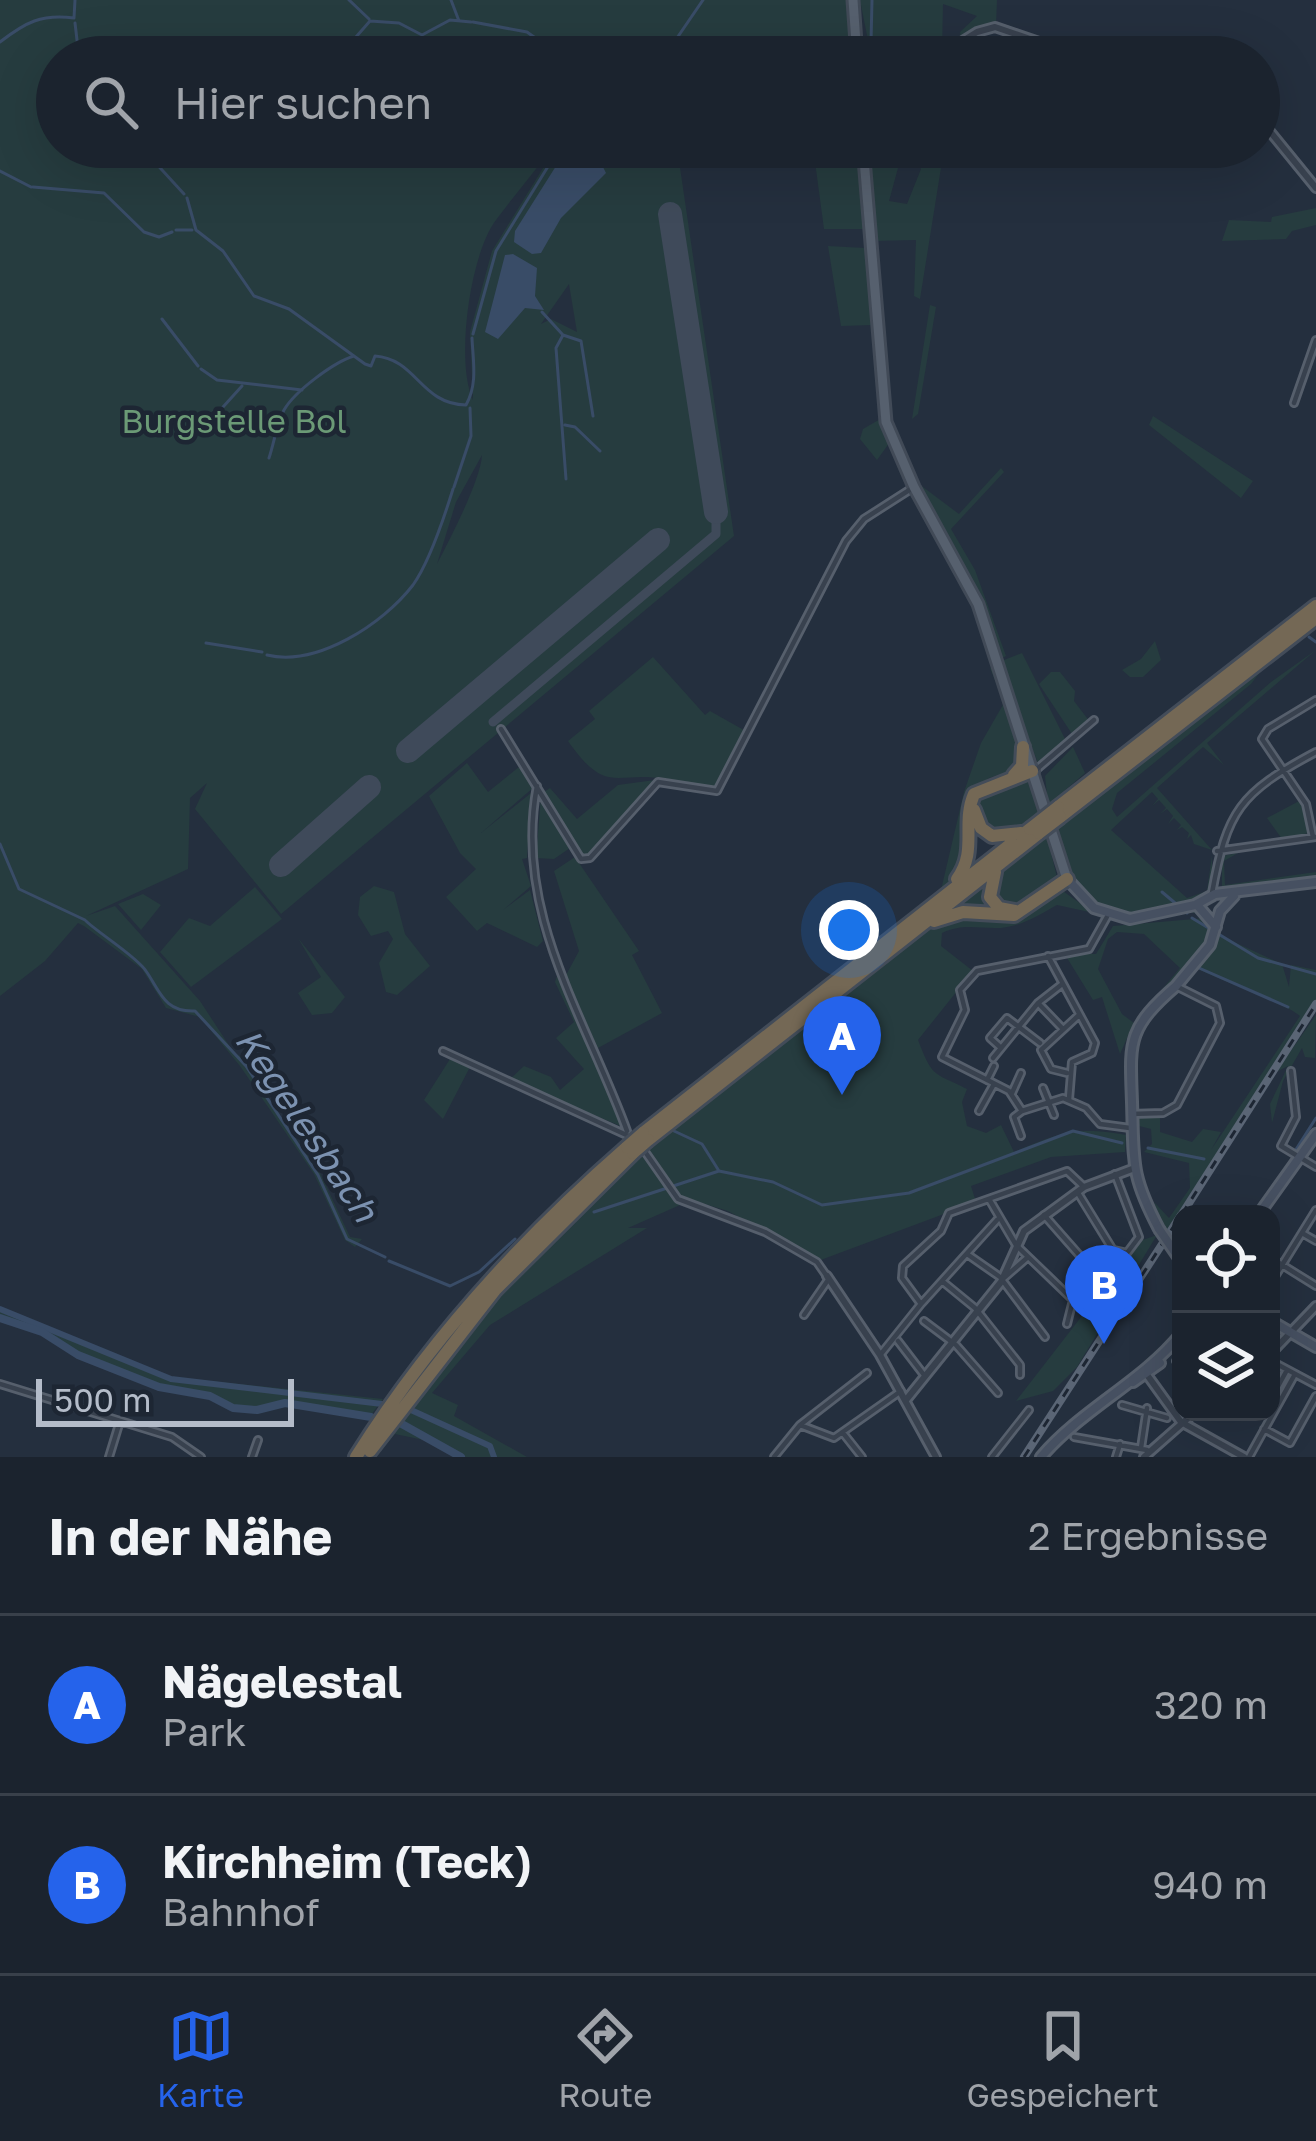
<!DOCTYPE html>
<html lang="de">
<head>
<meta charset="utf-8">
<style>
  body { margin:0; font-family:"Golos Text",sans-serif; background:#242b36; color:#f1f3f6 }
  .controls { position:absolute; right:36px; bottom:36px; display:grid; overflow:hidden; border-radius:24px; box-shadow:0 12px 48px #0002 }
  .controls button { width:108px; height:108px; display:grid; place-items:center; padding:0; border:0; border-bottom:3px solid #39404a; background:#1b232e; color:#f1f3f6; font:60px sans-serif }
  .scale { position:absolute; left:36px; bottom:30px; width:258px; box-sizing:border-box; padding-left:12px; border:6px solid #b4bcc9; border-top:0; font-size:33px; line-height:42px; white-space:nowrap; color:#b4bcc9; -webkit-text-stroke:9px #1d2633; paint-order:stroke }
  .you { position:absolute; left:849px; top:930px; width:42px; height:42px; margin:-30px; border:9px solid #fff; border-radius:50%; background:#1a73e8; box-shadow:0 0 0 18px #1a73e833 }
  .badge { display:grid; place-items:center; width:78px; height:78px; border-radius:50%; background:#2563eb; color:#fff; font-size:39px; font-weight:700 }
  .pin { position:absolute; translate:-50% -99px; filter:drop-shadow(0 3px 6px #0008) }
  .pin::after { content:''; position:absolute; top:63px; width:42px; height:36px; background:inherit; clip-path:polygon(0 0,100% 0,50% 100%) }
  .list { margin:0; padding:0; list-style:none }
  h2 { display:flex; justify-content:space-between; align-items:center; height:156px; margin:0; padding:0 48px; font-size:51px }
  h2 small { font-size:39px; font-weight:400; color:#a0a4aa }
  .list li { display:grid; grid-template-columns:78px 1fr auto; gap:36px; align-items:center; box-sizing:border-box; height:180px; padding:0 48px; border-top:3px solid #39404a }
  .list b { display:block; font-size:45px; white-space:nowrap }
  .list p { margin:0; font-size:39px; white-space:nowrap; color:#a0a4aa }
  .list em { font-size:39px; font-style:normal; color:#a0a4aa }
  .icon { flex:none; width:66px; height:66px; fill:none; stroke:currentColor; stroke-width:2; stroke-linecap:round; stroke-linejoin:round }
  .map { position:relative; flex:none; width:1316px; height:1457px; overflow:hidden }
  .search { position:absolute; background:#1b232e; box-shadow:0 12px 48px #0002; left:36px; right:36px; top:36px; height:132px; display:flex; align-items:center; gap:30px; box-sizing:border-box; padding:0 42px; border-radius:66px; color:#a0a4aa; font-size:45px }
  .sheet { height:516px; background:#1b232e }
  nav { display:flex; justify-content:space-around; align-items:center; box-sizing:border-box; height:168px; border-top:3px solid #39404a; background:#1b232e; font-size:33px; color:#a0a4aa }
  nav a { display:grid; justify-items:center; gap:6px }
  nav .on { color:#2563eb }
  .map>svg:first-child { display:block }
  .green { fill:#263c3f; fill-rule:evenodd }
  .water { fill:#394c67 }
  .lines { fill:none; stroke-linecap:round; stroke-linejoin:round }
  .stream { stroke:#394c67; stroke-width:3 }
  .canal { stroke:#394c67; stroke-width:6 }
  .river { stroke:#394c67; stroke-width:8 }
  .taxiway { stroke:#3f4a5a; stroke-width:9 }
  .runway { stroke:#3f4a5a; stroke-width:24 }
  .minor-casing { stroke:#565f6c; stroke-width:10 }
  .tertiary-casing { stroke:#565f6c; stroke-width:12 }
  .secondary-casing { stroke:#565f6c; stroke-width:14 }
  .primary-casing { stroke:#414a57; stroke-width:15 }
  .motorway-casing { stroke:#434c59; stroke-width:18 }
  .minor { stroke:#38414e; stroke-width:4.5 }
  .tertiary { stroke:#38414e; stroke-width:6 }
  .secondary { stroke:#465061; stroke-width:8 }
  .primary { stroke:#56606e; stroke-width:9 }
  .motorway { stroke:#746855; stroke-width:12 }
  .rail-casing { stroke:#5a6575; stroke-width:8 }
  .rail { stroke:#1d2633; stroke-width:3; stroke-dasharray:9; stroke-linecap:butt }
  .secondary-bridge-casing { stroke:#565f6c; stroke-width:14; stroke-linecap:butt }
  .motorway-bridge-casing { stroke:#434c59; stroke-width:18; stroke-linecap:butt }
  .secondary-bridge { stroke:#465061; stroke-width:8 }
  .motorway-bridge { stroke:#746855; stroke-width:12 }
  .labels { text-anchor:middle; stroke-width:9; stroke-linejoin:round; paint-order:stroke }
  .park-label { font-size:33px; fill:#6b9a76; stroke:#1d2633 }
  .water-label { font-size:36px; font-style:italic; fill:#7c92b1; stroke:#1d2633 }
</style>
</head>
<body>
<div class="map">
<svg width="1316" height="1457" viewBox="0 0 1316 1457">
  <rect width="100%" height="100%" fill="#242f3e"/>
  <!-- green -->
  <path class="green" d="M0 0H849L853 57H57V147H553C534 172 514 196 496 220 470 254 455 362 473 400L470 332 492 251 556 147H677L734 536 281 914 195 809 207 783 190 798 188 869 86 916 115 906 200 1001 234 1053 244 1058 267 1086 262 1090 320 1173 350 1237 362 1239 355 1247 345 1240 314 1174 240 1066 200 1017 166 1008 142 969 84 926 78 923 45 961 0 996ZM569 284 577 332 551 319 541 324ZM482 455C481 479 450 539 437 564L456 502Z
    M860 0H997L996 25 961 40 960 32 977 16 943 4 942 53 917 55 868 40Z
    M813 147H860L866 229H824Z
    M865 147H896L898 168 889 201 907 204 921 169 910 147H1005L1017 163 1014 167 944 149 920 299 914 296 916 240 872 241Z
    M1316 208V225L1292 231 1286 239 1222 241 1229 220 1271 222 1272 217Z
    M828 246 865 248 871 325 841 326Z
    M930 305 936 307 918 414 912 419Z
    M1153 416 1253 481 1241 498 1149 425Z
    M882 418 890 442 877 460 860 439 863 429Z
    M1001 468 1004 472 951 529 975 570 1006 656 1000 659 975 591 912 472 919 484 959 514Z
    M1155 641 1161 660 1143 677H1130L1122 670 1141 659Z
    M1316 650 1207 743 1224 765 1203 747 1157 788 1212 850 1194 844 1191 835 1187 839 1189 833 1182 827 1177 830 1181 825 1174 818 1168 824 1173 816 1167 809 1160 814 1166 808 1159 800 1152 806 1158 799 1152 792 1111 830 1187 898 1207 891 1212 855V890L1205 900C1121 920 1080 926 1056 829L1266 664 1251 684 1117 793 1112 809 1117 817 1271 682Z
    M1022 653 1066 741 1038 763 999 662Z
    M653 657 705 715 710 711 749 733 721 786C703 791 683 782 665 779 616 770 607 797 568 741L595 719 589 711Z
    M995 665 1020 748 1016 769 989 778 971 794C968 830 970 866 941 890L964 792 981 743 1004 703 990 668Z
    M1051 672H1060L1075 691 1074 701 1090 722 1074 737 1039 684Z
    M1073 747 1085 773 1048 805 1045 776Z
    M467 763 488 792 519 767 534 787 481 833 531 793 527 858 522 859 531 886 503 910 530 890 543 941 537 947 487 923 477 931 446 897 476 869 460 853 429 796Z
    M1026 778 1040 812 1023 828 986 831 976 810 983 792Z
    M655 780 589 855 580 853 544 792 550 788 577 819 618 785Z
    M541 796 570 848 554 859 536 858Z
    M1301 800 1309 833 1282 839 1267 818Z
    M1047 837 1060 889 1094 913 1057 905C1039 915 1022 926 1001 928 978 929 964 923 942 933L941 946 973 971 918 1040C933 1079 934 1072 967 1089L962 1102 967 1126 986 1133 1001 1125 1014 1152C1059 1133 1076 1126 1126 1135L1125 1152 1051 1157 971 1186 976 1202 818 1261 728 1211 682 1197 646 1148Z
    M1238 853 1224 861 1225 885 1316 872V879L1222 893V856Z
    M575 857 639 951 632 955 662 1013 598 1048 565 977 579 951 554 871Z
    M374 886 394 892 405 934 430 966 397 995 386 992 379 963 393 939 388 931 371 936 358 915 360 897Z
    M255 887 282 919 191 987 160 952 189 918 210 926Z
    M143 894 161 905 141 930 118 904Z
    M1196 908 1210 917V938L1128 1036 1120 1054 1102 997 1093 1000 1064 953 1096 954 1113 926 1206 918 1189 911ZM1117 932 1144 934 1180 968 1134 1023 1122 1014 1098 969 1108 939Z
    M1219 935 1282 964 1289 987 1291 965 1316 970V1001L1165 1233 1154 1202 1169 1218 1190 1188 1189 1163 1144 1152 1152 1144 1151 1129 1139 1126 1138 1117H1160V1132L1192 1142 1203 1129 1221 1132 1211 1150 1300 1016C1282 1001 1228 984 1196 968L1187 983V979Z
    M298 938 345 997 332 1013 312 1015 298 993 321 977Z
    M557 976 623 1127 509 1080 524 1066 551 1077 560 1090 584 1069 556 1038 574 1022 555 982Z
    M1316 1015 1315 1058 1305 1057 1302 1048 1283 1081 1272 1123 1270 1104 1288 1066 1276 1072Z
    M450 1059 470 1067 443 1119 424 1100Z
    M641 1154 680 1205 628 1228H647L490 1325 432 1393 458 1405 454 1416 527 1457H459L438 1443 395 1434 376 1457 499 1297Z
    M1157 1235 1077 1367 1053 1391 1016 1401 1140 1241Z
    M0 1308 172 1377 383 1399 368 1419 285 1404 258 1412 232 1410 209 1397 159 1388 76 1355 42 1333 0 1320Z"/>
  <!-- water -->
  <path class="water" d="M568 147 600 161 606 173 561 218 541 253 532 254 514 242 515 231Z
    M513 254 537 268 535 296 544 310 525 308 498 339 485 332 505 255Z"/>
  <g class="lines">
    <!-- stream -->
    <path class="stream" d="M349 0 369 19
      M451 0 459 21
      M473 22 527 32 562 57
      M75 23 79 57
      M0 42C26 22 41 14 74 18L75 0
      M871 42 872 0
      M341 54 370 21 399 23 422 35 450 20 471 22
      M648 57 649 56
      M664 57 703 0
      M866 57 869 52
      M141 147 184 194
      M0 171 31 187
      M33 187 104 193 144 232 159 237 172 232
      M187 198 196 230 223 251 254 296 289 309 365 364 371 366 375 356C417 359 420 404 466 405 478 384 473 361 472 338
      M176 230H192
      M542 312 563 335 581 341 593 416
      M162 319 198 366
      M473 334 496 251 560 147
      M563 335 556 348 566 479
      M201 369 217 380 302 390
      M223 407 242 386
      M565 425 575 427 600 451
      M269 458C274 443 277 423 284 410 295 391 334 362 354 356
      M454 487 471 436 470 408
      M1309 637 1316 642
      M206 643 262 652
      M267 655C317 667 383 624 413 585 430 561 444 518 453 489
      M0 844 19 889 85 920
      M1162 892 1187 913
      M1192 918 1258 958 1316 974
      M86 921C101 935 137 957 146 971 160 991 164 1012 194 1011
      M1199 968 1288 1007
      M195 1011 246 1066 318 1175 347 1239 385 1257
      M674 1131 702 1144 719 1171
      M1148 1148 1204 1159
      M1295 1151 1316 1118
      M594 1212 719 1171 773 1182 822 1205 909 1193 1073 1131 1122 1143
      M389 1261 450 1286 479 1272 515 1239"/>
    <!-- canal -->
    <path class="canal" d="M0 1309 171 1379 382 1404
      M411 1410 490 1446 494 1457"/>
    <!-- river -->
    <path class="river" d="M0 1318 42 1332 78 1355 159 1387 210 1396 233 1408 257 1410 285 1403 371 1417
      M400 1423 461 1457"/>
    <!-- taxiway -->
    <path class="taxiway" d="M493 722 716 534V512"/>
    <!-- runway -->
    <path class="runway" d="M670 214 716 512
      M408 751 658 540
      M281 865 369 787"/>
    <defs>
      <path id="minor" d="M1294 403 1316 340
        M501 729 581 859 590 858 658 782 717 791 846 541 864 519 914 487
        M1037 769 1094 720
        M537 786C513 913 585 1016 627 1131
        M1313 837 1306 804 1262 739 1268 729 1316 700
        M1217 851 1316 837
        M1212 893C1227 811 1239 793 1316 752
        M1108 915 1089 949 977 971 960 990 965 1010 942 1057 1009 1091 1022 1111 1063 1098 1086 1108 1100 1124 1130 1128
        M1048 956 1095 1043 1092 1053 1072 1062 1069 1099
        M1038 1003 1062 1028
        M1000 1047 990 1038 1007 1018 1040 1043
        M443 1051 633 1138
        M993 1058 1038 1003 1061 985
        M1291 1071 1296 1117 1281 1146 1316 1167
        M1067 1073 1051 1069 1041 1050 1079 1015
        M987 1080 994 1066
        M1043 1088 1054 1115
        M1012 1093 1021 1073
        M979 1111 994 1084
        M1131 1114 1163 1113 1177 1105 1220 1023 1216 1006 1176 986
        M1021 1136 1014 1117 1022 1111
        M641 1146 678 1199 765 1232 817 1262 826 1275
        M1078 1193 1113 1250 1127 1253 1139 1237 1115 1174
        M989 1199 1016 1245 1073 1300 1067 1324
        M1044 1215 1095 1273
        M1302 1233 1316 1241
        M967 1254 1000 1277 1045 1337
        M1271 1258 1316 1286
        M1005 1277 1028 1257
        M942 1281 975 1308 1020 1365V1375
        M1271 1283 1316 1210
        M922 1303 997 1220
        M804 1315 828 1280
        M924 1321 956 1345 998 1393
        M898 1341 924 1375
        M881 1354 921 1304 902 1278 903 1266 941 1231 949 1213 1067 1171 1084 1187
        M1176 1361 1181 1363
        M1271 1361 1316 1385
        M0 1384 172 1437 201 1457
        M1271 1399 1287 1370
        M1122 1405 1167 1418
        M800 1425 834 1438 901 1391
        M1264 1429 1290 1443 1316 1396
        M843 1433 862 1457
        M1074 1437 1147 1450
        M1141 1448 1147 1408
        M109 1457 120 1421
        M252 1457 258 1440
        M774 1457 800 1425 867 1373
        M992 1457 1029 1410
        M1116 1457 1120 1444
        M1249 1457 1295 1374"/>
      <path id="tertiary" d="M856 44 917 57
        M937 57 977 32 995 27 1071 53 1124 57
        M1259 118 1316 188
        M827 1276 880 1355 936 1457
        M1271 1353 1316 1306
        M1145 1372 1181 1422 1244 1457
        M906 1400 1001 1282 1024 1231 1084 1187 1132 1169
        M1144 1457 1195 1412"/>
      <path id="secondary" d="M1068 880 1094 908 1130 919 1195 905 1215 894 1316 882
        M1198 906 1216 927
        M1176 986 1210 945 1220 911 1234 896
        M1259 1214 1316 1134
        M1159 1229C1130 1174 1134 1162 1132 1102 1130 1043 1126 1029 1176 986
        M1271 1321 1316 1347
        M1133 1382 1160 1363
        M1041 1457C1082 1409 1142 1382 1181 1334"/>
      <path id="primary" d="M853 0 857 57
        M863 147 886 422 914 487 978 604 1067 879"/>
      <path id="motorway" d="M1014 775 1022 766 1023 747
        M1058 807 1316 606
        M974 810 981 828 992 836 1021 833
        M1060 817 1316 618
        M995 872 990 897 999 908 1015 911
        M957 879C978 851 961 824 974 794L1032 771
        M934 921 963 912 1014 915 1067 879
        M643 1133 1030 829
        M648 1140 1039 833
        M370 1451 495 1290 633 1153
        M356 1457C429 1341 524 1237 627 1147"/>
    </defs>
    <!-- minor casing -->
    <use href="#minor" class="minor-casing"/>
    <!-- tertiary casing -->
    <use href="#tertiary" class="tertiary-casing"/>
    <!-- secondary casing -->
    <use href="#secondary" class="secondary-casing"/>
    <!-- primary casing -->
    <use href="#primary" class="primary-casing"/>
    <!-- motorway casing -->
    <use href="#motorway" class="motorway-casing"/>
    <!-- minor -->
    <use href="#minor" class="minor"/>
    <!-- tertiary -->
    <use href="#tertiary" class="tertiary"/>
    <!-- secondary -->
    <use href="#secondary" class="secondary"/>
    <!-- primary -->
    <use href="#primary" class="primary"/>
    <!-- motorway -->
    <use href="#motorway" class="motorway"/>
    <defs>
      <path id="rail" d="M1182 1214 1316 1004
        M1024 1457 1181 1215"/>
    </defs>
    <!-- rail casing -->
    <use href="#rail" class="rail-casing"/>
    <!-- rail -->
    <use href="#rail" class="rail"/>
    <defs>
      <path id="secondary-bridge" d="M1159 1229 1181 1261"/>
      <path id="motorway-bridge" d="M1030 829 1058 807
        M1039 833 1060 817
        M627 1147 643 1133
        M633 1153 648 1140"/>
    </defs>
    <!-- secondary-bridge casing -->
    <use href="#secondary-bridge" class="secondary-bridge-casing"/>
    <!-- motorway-bridge casing -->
    <use href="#motorway-bridge" class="motorway-bridge-casing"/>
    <!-- secondary-bridge -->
    <use href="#secondary-bridge" class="secondary-bridge"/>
    <!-- motorway-bridge -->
    <use href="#motorway-bridge" class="motorway-bridge"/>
  </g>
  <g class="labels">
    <!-- park labels -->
    <g class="park-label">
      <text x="234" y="433">Burgstelle Bol</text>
    </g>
    <!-- water labels -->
    <g class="water-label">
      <text transform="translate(307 1125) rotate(56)" y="13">Kegelesbach</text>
    </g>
  </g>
</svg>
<div class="controls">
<button><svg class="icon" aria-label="locate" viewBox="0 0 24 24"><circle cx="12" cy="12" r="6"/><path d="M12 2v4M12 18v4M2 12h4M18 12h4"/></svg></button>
<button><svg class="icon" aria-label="layers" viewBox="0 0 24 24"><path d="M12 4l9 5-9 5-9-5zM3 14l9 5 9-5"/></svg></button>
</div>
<div class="scale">500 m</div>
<div class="you"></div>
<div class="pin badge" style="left:842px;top:1095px">A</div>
<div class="pin badge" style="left:1104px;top:1344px">B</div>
<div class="search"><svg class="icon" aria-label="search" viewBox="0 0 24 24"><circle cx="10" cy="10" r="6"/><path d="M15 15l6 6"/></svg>Hier suchen</div>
</div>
<section class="sheet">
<h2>In der Nähe<small>2 Ergebnisse</small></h2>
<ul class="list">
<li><span class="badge">A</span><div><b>Nägelestal</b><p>Park</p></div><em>320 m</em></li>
<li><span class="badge">B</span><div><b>Kirchheim (Teck)</b><p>Bahnhof</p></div><em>940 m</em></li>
</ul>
</section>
<nav>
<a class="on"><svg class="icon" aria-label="map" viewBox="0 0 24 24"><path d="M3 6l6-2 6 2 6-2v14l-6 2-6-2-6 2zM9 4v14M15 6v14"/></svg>Karte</a>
<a><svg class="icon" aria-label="directions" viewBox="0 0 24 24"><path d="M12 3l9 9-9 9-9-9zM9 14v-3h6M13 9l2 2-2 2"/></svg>Route</a>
<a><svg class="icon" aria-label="saved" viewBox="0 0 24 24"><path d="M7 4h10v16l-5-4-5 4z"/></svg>Gespeichert</a>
</nav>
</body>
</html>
